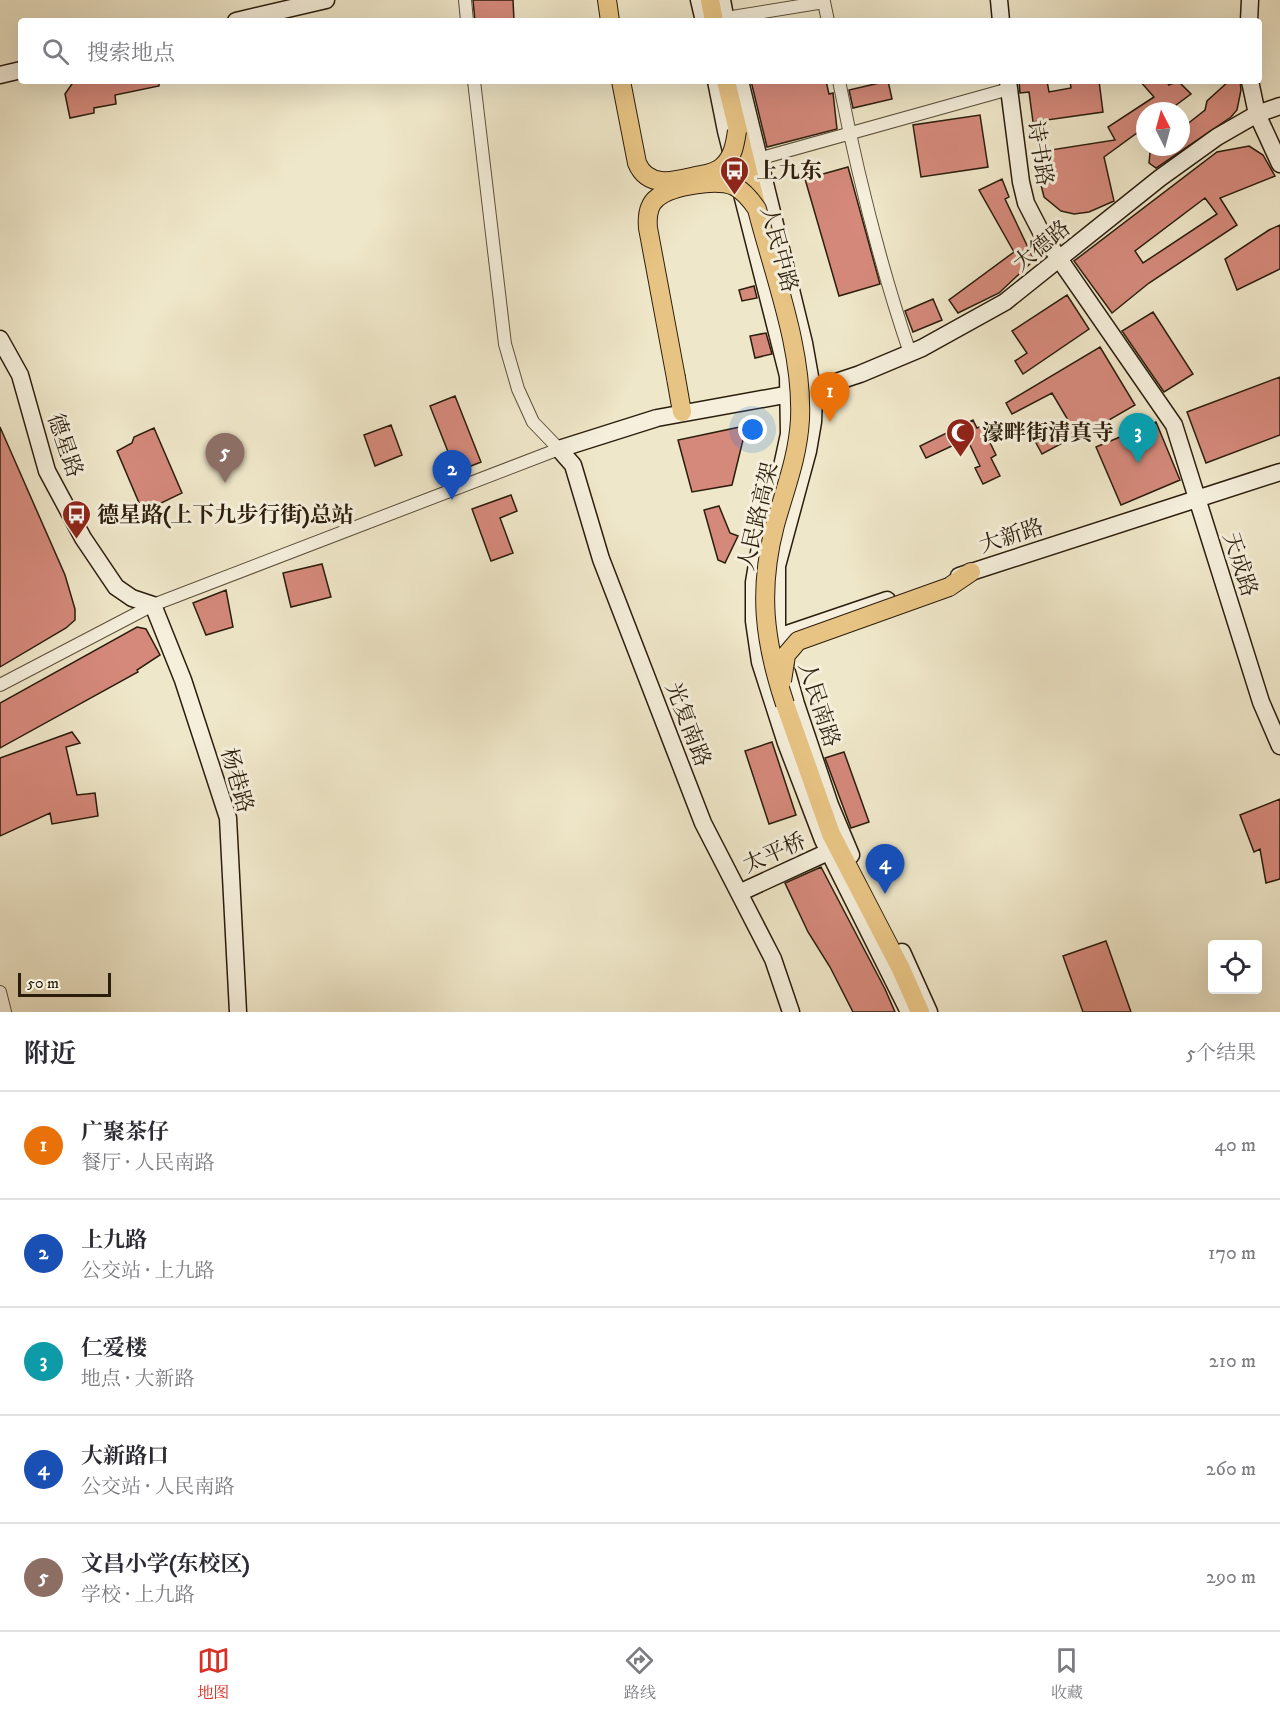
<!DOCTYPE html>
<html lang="zh">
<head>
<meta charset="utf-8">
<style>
  body { margin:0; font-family:"IM FELL DW Pica","Noto Serif SC",serif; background:#f7f7f7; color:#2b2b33 }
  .controls { position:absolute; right:18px; bottom:18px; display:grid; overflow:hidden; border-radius:6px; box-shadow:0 6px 24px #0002 }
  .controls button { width:54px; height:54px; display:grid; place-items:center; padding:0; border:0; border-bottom:2px solid #e1e1e2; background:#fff; color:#2b2b33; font:30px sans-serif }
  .compass { position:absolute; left:1136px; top:102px; width:54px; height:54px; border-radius:50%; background:#fff; box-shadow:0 6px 24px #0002; rotate:354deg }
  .scale { position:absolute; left:18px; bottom:15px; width:93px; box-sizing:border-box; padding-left:6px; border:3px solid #2b1d0c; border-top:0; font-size:16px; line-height:21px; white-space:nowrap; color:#2b1d0c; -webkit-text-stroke:4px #f5efdc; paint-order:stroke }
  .you { position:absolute; left:753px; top:430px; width:21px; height:21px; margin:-15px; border:4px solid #fff; border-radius:50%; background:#1a73e8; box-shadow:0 0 0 9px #1a73e833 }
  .badge { display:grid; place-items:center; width:39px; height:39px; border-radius:50%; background:#d93025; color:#fff; font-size:20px; font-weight:700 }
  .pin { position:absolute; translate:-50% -50px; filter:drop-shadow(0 2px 3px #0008) }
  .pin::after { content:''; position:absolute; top:32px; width:21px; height:18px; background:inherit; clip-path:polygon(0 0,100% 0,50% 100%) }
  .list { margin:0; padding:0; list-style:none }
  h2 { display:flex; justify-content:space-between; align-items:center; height:78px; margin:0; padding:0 24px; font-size:26px }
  h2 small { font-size:20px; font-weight:400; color:#7c7c81 }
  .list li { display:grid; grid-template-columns:39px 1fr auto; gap:18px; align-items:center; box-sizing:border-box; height:108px; padding:0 24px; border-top:2px solid #e1e1e2 }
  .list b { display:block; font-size:22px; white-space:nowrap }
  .list p { margin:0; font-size:20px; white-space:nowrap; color:#7c7c81 }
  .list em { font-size:20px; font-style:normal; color:#7c7c81 }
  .icon { flex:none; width:33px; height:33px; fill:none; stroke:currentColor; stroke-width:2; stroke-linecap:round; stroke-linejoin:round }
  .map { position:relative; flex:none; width:1280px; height:1012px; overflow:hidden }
  .search { position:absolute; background:#fff; box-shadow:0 6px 24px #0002; left:18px; right:18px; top:18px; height:66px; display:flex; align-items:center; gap:15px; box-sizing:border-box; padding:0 21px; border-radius:6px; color:#7c7c81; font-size:22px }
  .sheet { height:618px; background:#fff }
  nav { display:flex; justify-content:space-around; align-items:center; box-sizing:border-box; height:84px; border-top:2px solid #e1e1e2; background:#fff; font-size:16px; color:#7c7c81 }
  nav a { display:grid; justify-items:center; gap:3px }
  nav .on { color:#d93025 }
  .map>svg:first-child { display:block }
  .building { fill:#d5897b; stroke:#2b1d0c; stroke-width:1.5; fill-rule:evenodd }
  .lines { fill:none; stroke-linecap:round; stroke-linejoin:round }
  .street-casing { stroke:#5c503b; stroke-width:14 }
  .secondary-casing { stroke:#2b1d0c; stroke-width:19 }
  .primary-casing { stroke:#2b1d0c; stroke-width:20 }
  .street { stroke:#f5efdc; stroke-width:12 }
  .secondary { stroke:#f5efdc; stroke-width:16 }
  .primary { stroke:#e8c484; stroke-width:18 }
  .primary-bridge-casing { stroke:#2b1d0c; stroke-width:20; stroke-linecap:butt }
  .primary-bridge { stroke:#e8c484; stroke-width:18 }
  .labels { text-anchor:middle; stroke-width:6; stroke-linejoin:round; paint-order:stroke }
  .street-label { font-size:22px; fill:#2b1d0c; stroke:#f5efdc }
  .poi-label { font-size:22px; font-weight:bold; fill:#2b1d0c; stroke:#f5efdc; text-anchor:start }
</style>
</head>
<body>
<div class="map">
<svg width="1280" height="1012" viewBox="0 0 1280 1012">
  <rect width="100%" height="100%" fill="#efe7c9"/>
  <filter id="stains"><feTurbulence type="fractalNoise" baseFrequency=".00333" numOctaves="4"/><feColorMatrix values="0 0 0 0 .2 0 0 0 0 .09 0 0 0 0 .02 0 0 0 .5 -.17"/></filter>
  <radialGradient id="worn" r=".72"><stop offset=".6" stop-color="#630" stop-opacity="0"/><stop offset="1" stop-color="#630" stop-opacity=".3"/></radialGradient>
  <!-- building -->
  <path class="building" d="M473 0H513L514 21H475Z
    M74 81H159V86L115 95 116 104 94 108V113L70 118 65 94Z
    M751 81H826L829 94 833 93 837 129 767 147Z
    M888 81 892 99 853 108 849 90Z
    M1019 81H1047L1049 92 1071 88 1070 81H1099L1103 112 1033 122 1029 92 1020 93Z
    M1140 81H1166L1169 85 1178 81 1191 94 1168 111H1145V127L1104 157 1114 201 1089 212 1074 214 1061 211 1044 197 1035 161 1045 156 1044 151 1115 140 1108 127 1154 97Z
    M1229 81H1240L1241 90 1237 110 1231 117 1156 168 1149 163 1150 153 1157 147H1181V129L1205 110 1207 101Z
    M980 115 988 167 921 177 913 125Z
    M1249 146 1263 155 1275 176 1220 198 1237 225 1149 283 1112 313 1074 261 1217 152ZM1205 198 1217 214 1143 263 1135 251Z
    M848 167 880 284 839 296 805 179Z
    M1002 179 1009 197 1005 199 1034 260 999 293 958 313 949 300 1014 252 979 190Z
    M1280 225V269L1237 290 1225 259 1269 230Z
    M754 286 757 298 742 301 739 290Z
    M1067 295 1089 329 1023 374 1015 361 1027 353 1012 331Z
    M933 299 942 320 913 332 905 311Z
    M1153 312 1193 374 1164 392 1122 331Z
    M766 333 772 354 755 358 750 336Z
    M1100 347 1135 405 1078 438 1077 435 1042 454 1034 439 1068 420 1052 393 1012 414 1006 403Z
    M1280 377V435L1206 463 1187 412Z
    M455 396 481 462 456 472 430 406Z
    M973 420 977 428 982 426 996 455 991 458 1000 476 983 484 975 468 980 466 967 439 926 458 920 446Z
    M1156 422 1180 480 1121 505 1096 447Z
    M391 425 402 455 375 466 364 435Z
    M0 427 65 575 75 609V620L66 628 0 667Z
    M740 427 743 440 732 485 692 492 678 440Z
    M154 428 182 493 153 507 140 505 117 451 132 443 134 437Z
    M511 495 517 511 500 518 513 553 491 561 472 509Z
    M719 506 730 533 738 536 725 563 718 560 704 510Z
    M322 564 331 597 291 607 283 573Z
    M226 590 233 627 206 635 193 603Z
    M137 627 146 629 160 655 137 670 138 672 0 748V703Z
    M72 732 80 743 66 747 77 795 95 793 98 816 52 824 50 813 0 836V758Z
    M772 742 796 815 769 824 745 751Z
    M844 752 869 822 851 828 825 758Z
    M1280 799V879L1266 883 1260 849 1254 852 1240 815Z
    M821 867 885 989 895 1012H853L830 967 808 932 785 883Z
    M1106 941 1131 1012H1083L1063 956Z"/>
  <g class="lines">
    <defs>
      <path id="street" d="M465 0 467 21
        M726 18 824 2 828 21
        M839 81C857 172 880 265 910 353
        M758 159 1009 89
        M0 685 153 605 559 449 533 422 518 389 505 344 474 81
        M0 992 5 1012"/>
      <path id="secondary" d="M699 0 704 21
        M722 0 726 21
        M999 0 1001 21
        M236 21 326 0
        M1249 21 1250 0
        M0 75 21 70
        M716 81 726 131 788 376 789 434 779 480 762 535 754 582V621L760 662 786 743 823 840 909 1012
        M740 81 804 343 814 399 813 422 808 451 777 566V637L796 704 830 805 851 855
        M1008 81 1021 182 1026 203 1042 234 1174 425 1261 702 1280 746
        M1250 81 1257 114 1280 164
        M0 339 20 375 47 471 83 538 116 587 132 598 153 605 183 680 228 818 238 1012
        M959 576 1280 472
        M769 640 887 600
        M739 893 828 852
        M902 952 929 1012
        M791 1012 773 959 703 823 601 559 573 465 559 449 657 418 812 390 860 374 922 348 1005 302 1160 178 1217 137 1257 114 1280 106"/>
      <path id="primary" d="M607 0 610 21
        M710 0 714 21
        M726 81 757 209
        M676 378 682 412
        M949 587 971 572
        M785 704 831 834 901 969 920 1012"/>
    </defs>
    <!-- street casing -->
    <use href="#street" class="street-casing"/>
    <!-- secondary casing -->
    <use href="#secondary" class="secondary-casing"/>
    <!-- primary casing -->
    <use href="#primary" class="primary-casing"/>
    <!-- street -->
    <use href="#street" class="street"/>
    <!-- secondary -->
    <use href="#secondary" class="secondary"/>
    <!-- primary -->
    <use href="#primary" class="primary"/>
    <defs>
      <path id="primary-bridge" d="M621 81 637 163C648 189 675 181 696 176 705 174 716 173 723 166 733 157 735 144 737 131
        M676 378 648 228C647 217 648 205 657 198 672 185 717 179 734 186 744 191 751 200 757 209 774 276 803 349 800 419 798 457 785 489 775 525 758 590 764 641 785 704
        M782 681 786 655 798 641 949 587"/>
    </defs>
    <!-- primary-bridge casing -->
    <use href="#primary-bridge" class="primary-bridge-casing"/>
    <!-- primary-bridge -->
    <use href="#primary-bridge" class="primary-bridge"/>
  </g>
  <!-- icons -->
  <defs>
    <symbol id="bus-pin" viewBox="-11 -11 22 30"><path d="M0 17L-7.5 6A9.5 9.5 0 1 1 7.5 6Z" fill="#8f2418" stroke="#f5efdc"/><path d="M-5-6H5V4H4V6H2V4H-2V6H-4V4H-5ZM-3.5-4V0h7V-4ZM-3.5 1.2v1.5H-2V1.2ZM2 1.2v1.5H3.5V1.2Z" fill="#fff"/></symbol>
    <symbol id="mosque-pin" viewBox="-11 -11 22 30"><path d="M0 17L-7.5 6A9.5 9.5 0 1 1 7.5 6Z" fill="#8f2418" stroke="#f5efdc"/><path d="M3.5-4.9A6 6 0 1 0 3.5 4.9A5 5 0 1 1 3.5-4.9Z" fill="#fff"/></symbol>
  </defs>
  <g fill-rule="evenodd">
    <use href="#bus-pin" x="718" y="154" width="33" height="45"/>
    <use href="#mosque-pin" x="944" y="416" width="33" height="45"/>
    <use href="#bus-pin" x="60" y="498" width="33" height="45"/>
  </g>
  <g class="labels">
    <!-- street labels -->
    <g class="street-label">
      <text transform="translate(1041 153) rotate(81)" y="8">诗书路</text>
      <text transform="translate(1041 245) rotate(-39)" y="8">大德路</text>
      <text transform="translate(780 249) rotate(75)" y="8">人民中路</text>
      <text transform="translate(66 445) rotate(71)" y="8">德星路</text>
      <text transform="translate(757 516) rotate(-77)" y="8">人民路高架</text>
      <text transform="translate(1011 535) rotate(-18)" y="8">大新路</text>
      <text transform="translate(1241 564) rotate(72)" y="8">天成路</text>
      <text transform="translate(820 704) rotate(72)" y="8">人民南路</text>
      <text transform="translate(689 724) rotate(69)" y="8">光复南路</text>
      <text transform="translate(238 780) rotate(74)" y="8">杨巷路</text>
      <text transform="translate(774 852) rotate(-24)" y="8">太平桥</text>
    </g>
    <!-- poi labels -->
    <g class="poi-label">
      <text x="756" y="178">上九东</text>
      <text x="982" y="440">濠畔街清真寺</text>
      <text x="97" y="522">德星路(上下九步行街)总站</text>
    </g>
  </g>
  <rect width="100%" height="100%" filter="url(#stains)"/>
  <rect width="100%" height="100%" fill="url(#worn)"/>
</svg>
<div class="controls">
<button><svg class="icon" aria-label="locate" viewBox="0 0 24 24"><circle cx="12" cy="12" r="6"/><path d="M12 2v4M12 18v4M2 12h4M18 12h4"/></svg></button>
</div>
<svg class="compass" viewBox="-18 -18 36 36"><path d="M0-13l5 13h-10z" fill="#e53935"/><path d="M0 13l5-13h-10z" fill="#7c7c81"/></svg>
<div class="scale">50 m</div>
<div class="you"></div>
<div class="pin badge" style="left:830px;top:422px;background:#e8710a">1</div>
<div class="pin badge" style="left:452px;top:500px;background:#1a4fb4">2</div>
<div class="pin badge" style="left:1138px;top:463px;background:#0f9aa8">3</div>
<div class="pin badge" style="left:885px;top:894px;background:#1a4fb4">4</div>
<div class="pin badge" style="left:225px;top:483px;background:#8d6e63">5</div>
<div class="search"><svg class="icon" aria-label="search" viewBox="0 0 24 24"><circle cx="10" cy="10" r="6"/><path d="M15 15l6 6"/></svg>搜索地点</div>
</div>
<section class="sheet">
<h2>附近<small>5个结果</small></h2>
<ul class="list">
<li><span class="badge" style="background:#e8710a">1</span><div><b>广聚茶仔</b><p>餐厅 · 人民南路</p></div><em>40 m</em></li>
<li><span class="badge" style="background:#1a4fb4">2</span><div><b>上九路</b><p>公交站 · 上九路</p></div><em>170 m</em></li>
<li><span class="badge" style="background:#0f9aa8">3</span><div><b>仁爱楼</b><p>地点 · 大新路</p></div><em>210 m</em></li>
<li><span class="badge" style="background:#1a4fb4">4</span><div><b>大新路口</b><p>公交站 · 人民南路</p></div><em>260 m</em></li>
<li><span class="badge" style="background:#8d6e63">5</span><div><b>文昌小学(东校区)</b><p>学校 · 上九路</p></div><em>290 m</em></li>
</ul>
</section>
<nav>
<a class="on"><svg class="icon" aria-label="map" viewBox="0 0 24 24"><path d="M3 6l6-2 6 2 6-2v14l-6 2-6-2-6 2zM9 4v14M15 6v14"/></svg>地图</a>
<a><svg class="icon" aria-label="directions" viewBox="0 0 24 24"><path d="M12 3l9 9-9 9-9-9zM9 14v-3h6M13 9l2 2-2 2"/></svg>路线</a>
<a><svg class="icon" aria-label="saved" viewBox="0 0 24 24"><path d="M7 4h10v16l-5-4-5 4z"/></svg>收藏</a>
</nav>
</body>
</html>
